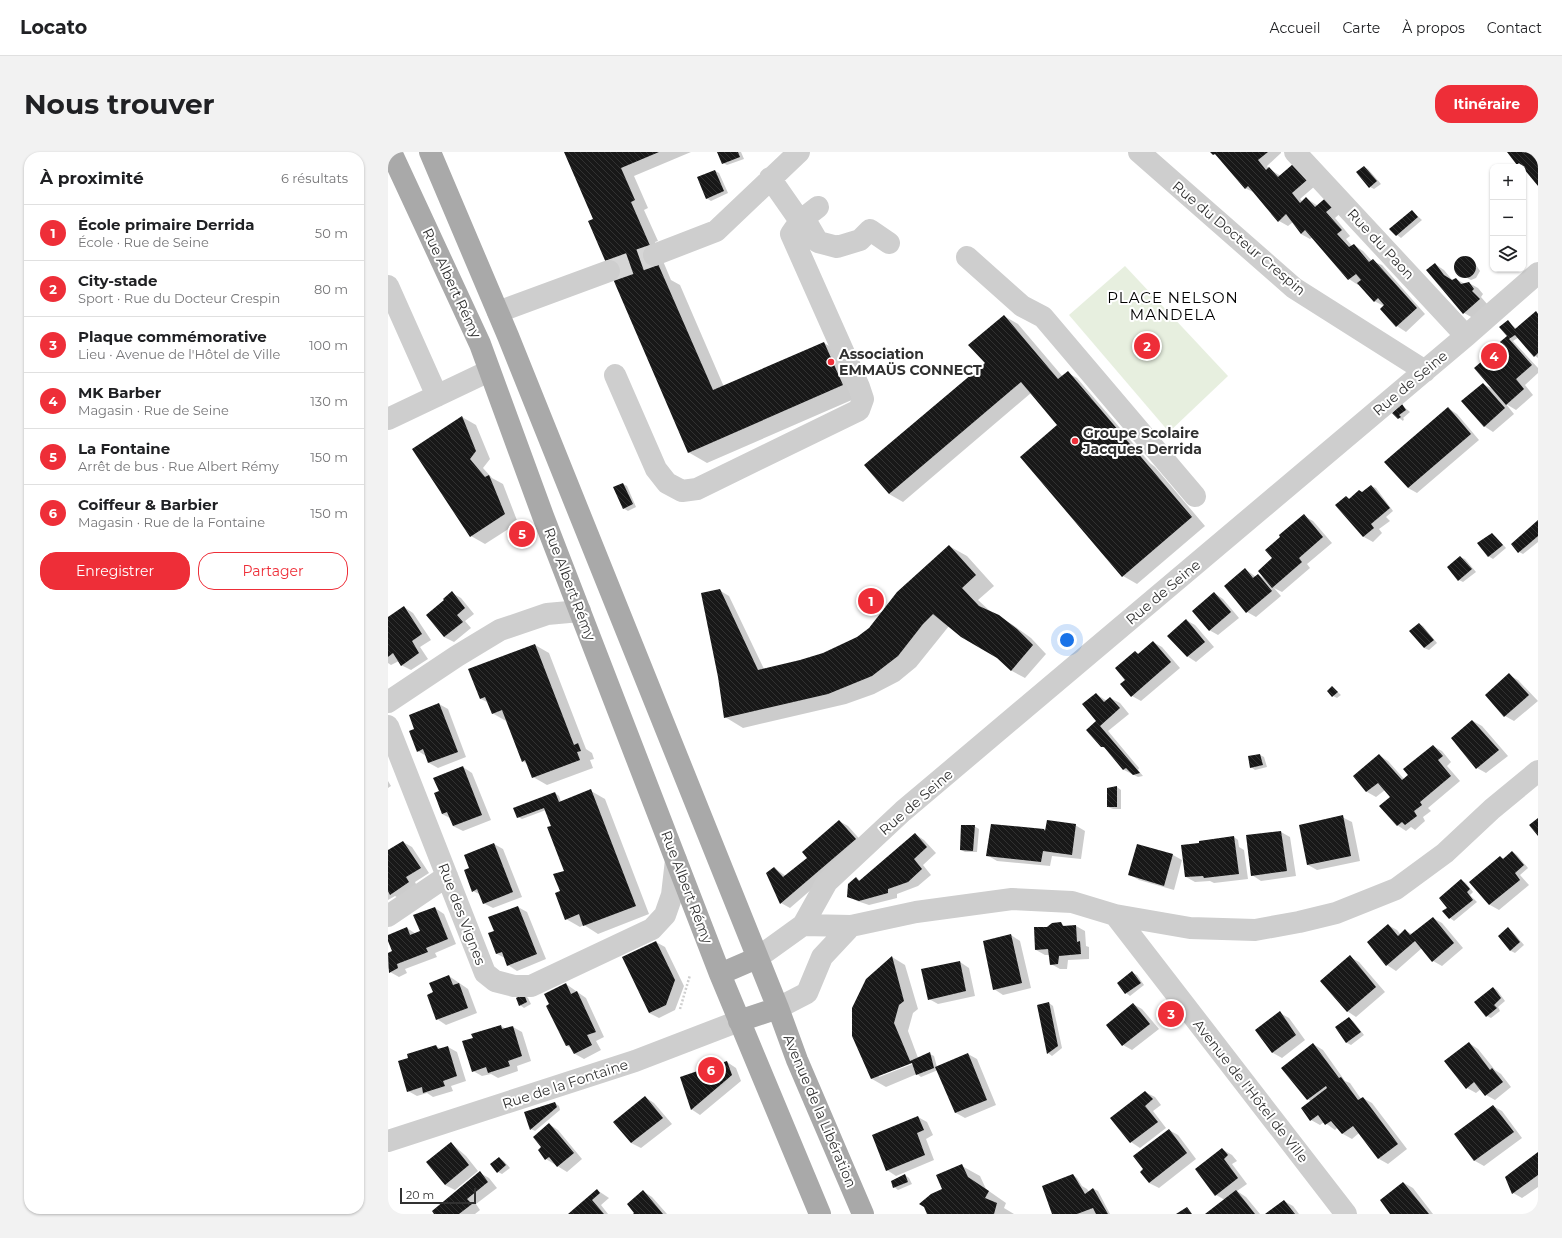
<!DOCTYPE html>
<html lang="fr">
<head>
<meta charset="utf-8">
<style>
  body { margin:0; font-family:Montserrat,sans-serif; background:#f2f2f2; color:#202124 }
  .controls { position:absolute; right:12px; top:12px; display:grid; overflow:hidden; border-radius:8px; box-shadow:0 1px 3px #0004 }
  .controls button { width:36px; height:36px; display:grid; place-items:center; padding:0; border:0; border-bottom:1px solid #e0e0e0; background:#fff; color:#202124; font:20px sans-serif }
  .scale { position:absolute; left:12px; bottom:10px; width:76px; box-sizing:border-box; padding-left:4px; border:2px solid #313131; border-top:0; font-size:11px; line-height:14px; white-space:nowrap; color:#313131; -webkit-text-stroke:3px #fff; paint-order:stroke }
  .you { position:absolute; left:679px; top:488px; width:14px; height:14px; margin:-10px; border:3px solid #fff; border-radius:50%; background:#1a73e8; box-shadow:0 0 0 6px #1a73e833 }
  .badge { display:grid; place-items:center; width:26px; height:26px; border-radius:50%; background:#ee2e38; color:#fff; font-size:13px; font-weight:700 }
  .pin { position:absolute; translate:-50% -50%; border:2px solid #fff; box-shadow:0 1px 4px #0006 }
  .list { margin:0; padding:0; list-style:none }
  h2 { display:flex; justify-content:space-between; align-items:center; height:52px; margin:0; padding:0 16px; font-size:17px }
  h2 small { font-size:13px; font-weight:400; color:#757577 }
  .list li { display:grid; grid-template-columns:26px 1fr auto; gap:12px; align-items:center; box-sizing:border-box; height:56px; padding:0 16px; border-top:1px solid #e0e0e0 }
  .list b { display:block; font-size:15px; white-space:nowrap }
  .list p { margin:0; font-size:13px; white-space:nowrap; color:#757577 }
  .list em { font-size:13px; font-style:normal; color:#757577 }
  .actions { display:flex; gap:8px; padding:12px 16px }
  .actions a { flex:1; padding:9px 0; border:1px solid #ee2e38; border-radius:16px; text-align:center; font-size:14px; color:#ee2e38 }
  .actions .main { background:#ee2e38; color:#fff }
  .icon { flex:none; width:22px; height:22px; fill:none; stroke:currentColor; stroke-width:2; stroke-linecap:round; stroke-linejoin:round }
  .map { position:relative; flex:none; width:1150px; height:1062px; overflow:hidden; border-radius:16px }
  header { display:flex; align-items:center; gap:24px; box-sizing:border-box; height:56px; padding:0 20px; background:#fff; border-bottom:1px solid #e0e0e0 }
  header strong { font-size:19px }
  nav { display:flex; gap:22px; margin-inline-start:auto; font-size:14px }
  .intro { display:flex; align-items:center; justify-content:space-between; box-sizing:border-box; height:96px; padding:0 24px }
  h1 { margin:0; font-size:28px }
  .button { padding:10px 18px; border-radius:16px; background:#ee2e38; color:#fff; font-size:14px; font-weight:700 }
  main { display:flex; gap:24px; padding:0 24px }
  aside { flex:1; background:#fff; border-radius:16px; box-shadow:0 1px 3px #0004 }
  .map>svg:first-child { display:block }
  .garden { fill:#e7efdf }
  .shadow { fill:#0003; fill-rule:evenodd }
  .building { fill:url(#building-back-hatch) }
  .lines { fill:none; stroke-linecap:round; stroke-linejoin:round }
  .minor-tunnel { stroke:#d6d6d6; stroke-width:22; stroke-dasharray:22 11; stroke-linecap:butt }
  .path { stroke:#cecece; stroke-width:2.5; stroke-dasharray:2 2; stroke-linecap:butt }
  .minor { stroke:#cecece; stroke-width:22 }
  .major { stroke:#a9a9a9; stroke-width:22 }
  .poi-dot { fill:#ee2e38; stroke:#fff; stroke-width:1.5 }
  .labels { text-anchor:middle; stroke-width:4; stroke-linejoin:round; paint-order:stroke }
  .street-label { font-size:14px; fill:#313131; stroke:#fff }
  .poi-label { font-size:14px; font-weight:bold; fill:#313131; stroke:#fff; text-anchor:start }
  .neighbourhood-label { font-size:15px; letter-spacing:1px; fill:#000; stroke:#fff }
</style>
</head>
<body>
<header>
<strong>Locato</strong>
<nav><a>Accueil</a><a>Carte</a><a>À propos</a><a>Contact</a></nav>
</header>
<div class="intro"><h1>Nous trouver</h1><a class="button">Itinéraire</a></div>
<main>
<aside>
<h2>À proximité<small>6 résultats</small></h2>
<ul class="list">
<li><span class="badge">1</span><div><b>École primaire Derrida</b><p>École · Rue de Seine</p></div><em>50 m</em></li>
<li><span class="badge">2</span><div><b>City-stade</b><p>Sport · Rue du Docteur Crespin</p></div><em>80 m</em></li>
<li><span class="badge">3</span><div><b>Plaque commémorative</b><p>Lieu · Avenue de l'Hôtel de Ville</p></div><em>100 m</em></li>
<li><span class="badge">4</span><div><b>MK Barber</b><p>Magasin · Rue de Seine</p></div><em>130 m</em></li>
<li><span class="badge">5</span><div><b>La Fontaine</b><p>Arrêt de bus · Rue Albert Rémy</p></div><em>150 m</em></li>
<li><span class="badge">6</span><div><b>Coiffeur &amp; Barbier</b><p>Magasin · Rue de la Fontaine</p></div><em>150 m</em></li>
</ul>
<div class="actions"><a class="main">Enregistrer</a><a>Partager</a></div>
</aside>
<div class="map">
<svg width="1150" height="1062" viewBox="0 0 1150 1062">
  <defs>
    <pattern id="building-back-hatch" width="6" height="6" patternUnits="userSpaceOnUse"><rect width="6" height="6" fill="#181818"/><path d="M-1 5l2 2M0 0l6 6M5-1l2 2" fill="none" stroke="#313131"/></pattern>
  </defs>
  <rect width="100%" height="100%" fill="#fff"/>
  <!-- garden -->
  <path class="garden" d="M737 114 840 224 781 280 681 163Z"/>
  <!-- shadow -->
  <path class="shadow" d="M177 0H303L246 24 260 56 256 58 270 89 267 90 283 128 292 133 336 235 436 191 455 202 473 244 319 311 300 300 206 67Z
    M330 0H353L356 7 339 13 335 11Z
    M824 0H893V1L879 14 881 17 893 24 905 14 927 34 912 47 915 50 918 46 930 54 941 44 957 57 947 66 962 84 958 87 964 94 966 93 975 99 984 109 994 113 1037 162 1018 180 1009 174 996 154 986 149 971 132 970 133 961 127 925 85 922 87 913 82 905 70 900 74 891 69 867 41 857 36 831 6Z
    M976 15 980 17 993 32 986 37 982 35Z
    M327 19 331 21 340 41 323 49 318 46Z
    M1024 59 1034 68 1013 86 1009 83Z
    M1077 106 1086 110 1092 119 1088 126 1083 128 1071 122 1067 117 1071 108Z
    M1047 112 1056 118 1065 129 1068 127 1077 132 1081 131 1090 136 1095 142 1093 145 1100 153 1085 166 1076 161Z
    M1148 161 1150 162V206L1147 204 1131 185 1125 189 1150 216V221L1137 233 1145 243 1128 258 1118 252 1126 262 1105 280 1096 274 1095 232 1105 237 1109 198 1119 185 1123 187 1113 176 1120 170 1129 177Z
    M616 164 630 172 675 225 680 221 689 226 762 311 767 315 817 374 749 432 735 424 671 273 643 241 515 350 501 342 598 211Z
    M1014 253 1022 260 1015 266 1016 267 1015 269 1005 261Z
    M1060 256 1069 262 1091 288 1029 341 1020 336Z
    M74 265 88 273 102 307 95 316 104 326 115 332 130 371 97 392 83 384Z
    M235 332 239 334 248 355 240 359 235 356Z
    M983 334 988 336 1005 359 998 365 1002 369 991 377 994 381 985 390 976 385 949 353 959 345 962 347 975 341Z
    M916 364 925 369 944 391 919 412 922 416 894 440 886 436 893 444 868 465 859 460 857 417 868 425 871 423 878 428 885 406Z
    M1150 369V390L1135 402 1131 400Z
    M1104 382 1108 385 1118 396 1105 407 1100 404Z
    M561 394 579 404 606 434 590 448 603 460 625 473 643 486 658 502 637 526 624 519 610 506 561 474 528 515 511 529 486 542 458 552 355 576 337 565 331 438 341 444 376 517 413 509 435 502 469 486 481 477Z
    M1072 405 1077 407 1088 420 1075 430 1071 428Z
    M64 441 73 446 86 462 77 469 83 476 66 490 56 485 58 448Z
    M826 441 835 447 851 466 830 483 821 478Z
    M16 455 25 461 43 488 32 495 40 507 23 518 13 513 11 509 3 513 0 511V466Z
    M798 468 807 473 826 495 808 510 799 504Z
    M1031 472 1035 474 1049 491 1041 498 1036 496Z
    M765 490 774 495 792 516 753 549 744 544 738 528 747 500 751 502Z
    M147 493 161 501 198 597 204 601 206 607 202 608 205 616 159 633 145 625 140 612 134 609 118 569 104 561 101 551 93 547Z
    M1121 523 1130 528 1150 549 1126 569 1117 564 1098 543Z
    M944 535 953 543 949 546 945 544Z
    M708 542 719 549 722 546 732 551 741 562 720 579 751 616 750 618 755 624 750 625 736 618 720 598 713 594Z
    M51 552 60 557 78 605 50 616 41 611 38 604 30 599Z
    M1085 569 1094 574 1120 604 1098 621 1089 616Z
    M1045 594 1054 599 1063 610 1059 614 1072 629 1040 656 1043 659 1035 665 1037 669 1027 678 1023 675 1018 679 1009 673 1004 645 997 638 988 645 979 640 966 624 991 603 1000 609 1016 627Z
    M872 603 876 605 879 615 867 618 863 615Z
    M75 615 84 621 103 668 75 679 65 674 62 666 54 662 47 642 52 640Z
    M0 629 3 634 0 636Z
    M729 635 733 638V657H725L720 655Z
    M203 639 217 647 261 762 210 782 196 773 192 775 178 767 173 740 177 719 158 658 134 667 130 665 167 641 171 644 173 650Z
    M954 665 964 670 972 709 929 718 920 713 912 673Z
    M451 669 460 674 476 692 402 756 393 751 386 716 398 724 420 706Z
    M687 673 697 679 693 707 664 704 662 714 609 709 599 703 658 680Z
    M586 674 591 677 589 700H577L573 698Z
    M893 680 902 685 908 724 873 729 864 723Z
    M527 682 536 688 548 701 535 713 543 723 530 734 509 742V746L481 753 469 749 460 744 468 726 473 729Z
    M846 685 850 688 851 695 856 698 860 727 826 731 822 729 807 730 798 725Z
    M15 690 24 695 41 721 27 730 30 736 12 747 7 744 0 748V699Z
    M106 692 115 697 134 745 105 756 95 751 93 743 85 739 82 717Z
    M1125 700 1129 703 1140 716 1132 723 1141 733 1111 758 1102 753 1083 730 1112 705 1116 707Z
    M785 703 794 708 786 738 751 728 742 723Z
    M1073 728 1078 731 1085 740 1082 743 1089 750 1066 769 1062 766 1060 756Z
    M130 755 139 760 158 807 129 819 120 813 117 806 109 802 107 780Z
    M47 756 56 762 68 792 47 801 49 805 17 817 19 821 11 825 2 820 0 816V802L5 800 0 784 19 776 28 782 33 779Z
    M1045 766 1054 771 1075 796 1054 814 1045 809 1034 796 1008 819 999 813 980 790 1000 773 1009 778 1013 783 1018 779 1024 782Z
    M672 771 678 775 688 774 697 779 698 794 701 795V807L680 808 679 817H672L663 812 662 803H657L648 798 659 776Z
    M1120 777 1124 779 1136 793 1127 801 1123 799 1111 784Z
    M623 783 632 789 643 836 615 843 606 837Z
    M268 790 277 795 296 834 287 858 271 866 261 861Z
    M504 805 517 813 530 857 525 861 520 879 530 906 542 902 546 904 549 915 580 902 589 907 608 953 577 966 568 961 550 918 533 925 529 922 498 935 484 927ZM527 909V911L491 925V923Z
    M962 805 971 810 997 840 968 865 959 859Z
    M572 810 581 816 587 844 550 852 541 847Z
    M745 821 749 823 756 833 742 844 738 841 731 831Z
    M61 824 80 837 89 861 58 873 49 867 46 841Z
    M178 832 198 846 216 885 208 889 213 898 196 907 187 902 185 897 179 894 162 853Z
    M1105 836 1109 838 1117 849 1110 855 1112 859 1103 866 1099 864Z
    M136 843 140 846 143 852 136 856 132 853Z
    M661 851 665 854 674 896 664 904 660 901Z
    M745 852 754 857 771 877 744 898 735 893Z
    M892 861 901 866 917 888 894 906 885 901 868 878Z
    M961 866 965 869 976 883 963 893 959 891 948 876Z
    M113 874 118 877 125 875 134 880 143 909 129 914 130 919 110 926 103 922 94 924 85 919 86 887Z
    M1081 891 1090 897 1107 918 1113 922 1123 935 1107 948 1098 943 1093 937 1088 941 1079 936Z
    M925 892 935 898 957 929 962 931 973 947 975 946 984 951 1019 997 1000 1012 991 1007 971 981 964 987 955 982 950 975 947 978 936 970 932 973 923 968V949L919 947Z
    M48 894 53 897 60 895 69 900 78 929 63 934 65 939 45 945 39 941 29 944 20 939 21 906Z
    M339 910 348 916 353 929 312 963 303 957Z
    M757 940 767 945 773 953 765 959 778 976 752 996 743 990 724 966Z
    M257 945 266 951 284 972 253 996 243 991Z
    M167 951 171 954 172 958 147 979 143 977Z
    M1105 954 1114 959 1134 986 1096 1014 1087 1009 1067 983Z
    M530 965 539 970 545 983 538 987 546 1008 508 1024 499 1018Z
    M161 972 170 978 194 1007 179 1020 158 1007 154 996Z
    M781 978 790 983 808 1007 771 1036 761 1031 756 1017Z
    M63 991 78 1004 90 1019 67 1038 57 1033Z
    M834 997 844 1003 849 1009 844 1012 859 1032 849 1039 858 1045 872 1062H819L837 1048 828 1043Z
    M1150 1002V1035L1134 1046 1125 1041Z
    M111 1006 116 1009 122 1016 114 1022 110 1020Z
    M574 1014 592 1024 598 1037 618 1051 616 1056 626 1062H540L555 1038Z
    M92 1021 101 1026 109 1036 88 1052 92 1058 87 1062H48Z
    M517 1023 521 1026 524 1032 510 1038 506 1035Z
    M685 1023 689 1026 694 1034 699 1037 701 1040 706 1037 710 1039 722 1062H665Z
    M1016 1031 1025 1036 1045 1062H1003Z
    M209 1038 221 1046 213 1053 220 1062H182Z
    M255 1039 264 1045 279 1062H246Z
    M896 1049 905 1054 911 1062H879Z"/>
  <!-- building -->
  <path class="building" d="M176 0H271L233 16 247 48 243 50 325 238 436 190 455 233 300 301 200 69 205 67Z
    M329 0H350L352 5 334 12Z
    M822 0H880L870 8 878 18 881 15 890 25 905 12 919 28 904 41 912 51 918 45 927 55 941 43 949 51 938 60 954 78 949 82 961 95 966 92 981 110 985 107 1029 156 1008 175 992 157 996 153 990 146 986 150 969 131 973 128 968 122 960 128 917 78 913 82 898 62 890 70 860 34 857 37 827 2 825 3Z
    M1119 0H1150V34L1131 11 1129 13Z
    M976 14 989 29 981 36 968 20Z
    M327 18 336 39 318 47 309 25Z
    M1024 58 1030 65 1008 84 1001 77Z
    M1066 115a11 11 0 1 1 22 0a11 11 0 1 1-22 0Z
    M1047 111 1056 123 1064 128 1068 126 1073 132 1081 130 1086 137 1084 139 1092 147 1075 162 1038 118Z
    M1148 159 1150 162V201L1146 205 1127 183 1121 187 1144 213 1128 227 1136 237 1118 253 1086 216 1108 197 1106 195 1119 184 1111 175 1120 168 1127 177Z
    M616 163 670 227 680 219 804 365 734 425 632 305 669 273 633 230 501 342 476 313 597 211 580 193Z
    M1095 231 1117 256 1096 275 1073 249Z
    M1014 252 1018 258 1011 263 1013 265 1010 267 1004 261Z
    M1060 255 1083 282 1020 336 996 310Z
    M74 264 88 299 82 307 97 325 101 323 117 362 82 385 24 297Z
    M235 331 245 352 235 357 225 335Z
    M983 333 1002 356 983 372 986 376 975 385 947 353 958 344 961 347 971 338 974 340Z
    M916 362 935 385 911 406 914 410 884 436 870 419 884 406 877 398 892 385 891 383Z
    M1150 368V384L1130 401 1123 392Z
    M1104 381 1115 393 1100 405 1089 391Z
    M561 393 588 423 574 436 591 454 611 463 629 477 645 493 623 519 609 506 573 485 545 462 535 472 510 504 484 524 440 542 336 566 330 525 313 441 332 437 370 518 412 508 435 501 469 485 481 476 509 440Z
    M1072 404 1084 417 1070 429 1059 415Z
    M857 416 865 426 870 422 884 439 858 461 836 434Z
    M64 439 77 456 69 463 75 470 56 485 38 463 56 448 55 447Z
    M826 440 843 460 821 479 804 459Z
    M16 454 34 482 24 489 31 501 13 514 5 501 0 505V465Z
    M798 467 817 490 799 505 779 484Z
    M1031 471 1046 488 1036 496 1021 479Z
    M765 489 783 510 743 545 732 532 737 528 727 516 747 499 750 502Z
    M147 492 186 593 190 591 193 599 189 600 192 608 144 626 137 608 134 610 114 558 104 562 97 545 92 547 80 517Z
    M1121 521 1141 543 1116 565 1097 543Z
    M944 534 950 540 944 545 939 539Z
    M708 541 716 550 722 545 732 556 712 574 752 621 745 623 738 616 735 618 716 595H713L698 578 708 569 694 552Z
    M51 551 70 600 40 611 35 597 29 600 21 579 26 577 21 563Z
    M1084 568 1111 598 1088 617 1063 586Z
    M1045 593 1055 604 1050 608 1063 624 1032 650 1034 653 1026 659 1029 664 1017 673 1014 670 1009 674 991 654 1002 645 990 631 978 640 965 624 991 602 1014 628 1020 623 1015 617Z
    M872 602 875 613 862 616 860 604Z
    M75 614 94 663 65 674 59 660 54 662 46 641 51 639 45 626Z
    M729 634V655H719V636Z
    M203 637 248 754 195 774 191 762 177 768 167 741 172 739 165 722 176 719 159 675 163 674 156 656 129 666 125 656 167 640 171 650Z
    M955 663 963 704 919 713 911 673Z
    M1150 666V684L1141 673Z
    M451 668 468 687 392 752 378 721 386 715 395 725 419 706 414 700Z
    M659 668 688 672 684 703 655 699 653 710 598 704 603 672 656 677 657 679Z
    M573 673H587L585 699 572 698Z
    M893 679 899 719 863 724 858 683Z
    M527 681 539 695 526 707 534 717 520 730 500 737V741L471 749 459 745 460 732 468 725 471 729Z
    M846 684 851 722 816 726 815 724 797 725 793 693 811 691V689Z
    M15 689 33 716 18 725 21 730 2 743 0 739V698Z
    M106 691 125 740 95 752 89 737 84 740 76 718 81 716 76 703Z
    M749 692 785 702 776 734 740 723Z
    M1124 699 1136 713 1127 721 1132 728 1101 753 1081 730 1112 704 1115 707Z
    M1073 727 1082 737 1079 740 1085 748 1061 767 1054 759 1059 756 1051 746Z
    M130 754 149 802 119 814 114 800 108 802 100 781 106 779 100 765Z
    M47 755 60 787 38 796 40 800 9 812 10 816 1 821 0 801 4 799 0 789V783L19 775 22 783 32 779 25 763Z
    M1045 765 1066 791 1044 810 1027 789 998 814 979 790 1000 772 1010 784 1017 777 1022 783Z
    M673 770 675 774 688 773 689 790 692 789 693 802 671 804 670 812 662 813 660 797 647 798 646 775H659L664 771Z
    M1120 775 1132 790 1122 799 1110 784Z
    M623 782 634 831 605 838 595 789Z
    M268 789 287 828 278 853 261 861 234 805Z
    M962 803 988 835 959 860 932 829Z
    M504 804 516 849 511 853 506 871 522 909 542 900 546 916 528 923 524 911 483 927 464 884V856L478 827Z
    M572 809 578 839 540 848 533 817Z
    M744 819 753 831 737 842 729 831Z
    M61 823 65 833 71 831 80 856 48 868 39 843 45 840 41 831Z
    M178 831 183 842 189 839 208 880 199 883 204 893 186 902 181 893 178 894 158 854 161 852 156 842Z
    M1105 835 1113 846 1106 853 1109 856 1098 865 1086 850Z
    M136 842 139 850 131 854 128 846Z
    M661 850 670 894 659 902 649 853Z
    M745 851 762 872 734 894 718 873Z
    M892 859 908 883 884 901 867 878Z
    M961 865 973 880 958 891 947 875Z
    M113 873 114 877 125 874 134 904 120 909 122 914 100 921 98 915 84 920 74 889 85 886 83 882Z
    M1081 890 1102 918 1104 916 1115 930 1097 944 1086 930 1078 937 1056 909Z
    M925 891 951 926 953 925 970 948 975 945 1010 992 990 1007 965 974 954 982 943 969 937 973 930 963 922 969 913 956 939 936 938 934 919 948 893 916Z
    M48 893 50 897 60 894 69 924 55 929 57 934 35 941 34 935 19 940 10 909 20 906 19 902Z
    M580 901 599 948 567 961 547 915Z
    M339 909 344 923 303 958 292 925Z
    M757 939 765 947 757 954 770 970 742 991 722 966Z
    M257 944 275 966 243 991 225 970Z
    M167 950 169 955 142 978 136 960Z
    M1105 953 1126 980 1086 1009 1066 982Z
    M530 964 536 978 529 981 537 1003 498 1019 484 983Z
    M161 971 186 1001 169 1015 161 1005 157 1008 150 998 153 995 145 985Z
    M781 977 799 1001 761 1031 752 1020 755 1017 745 1004Z
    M63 990 81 1013 57 1033 38 1010Z
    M834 996 840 1003 836 1007 850 1026 827 1044 807 1017Z
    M1150 1000V1023L1124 1042 1117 1025Z
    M111 1005 118 1013 109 1021 102 1012Z
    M574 1012 580 1025 601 1039 597 1046 609 1051 606 1062H539L536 1055 531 1052 543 1042 554 1037 548 1023Z
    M92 1019 100 1030 79 1047 84 1052 71 1062H46L44 1059Z
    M517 1022 520 1030 505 1036 503 1029Z
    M685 1022 697 1042 705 1036 720 1062H708L705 1056 689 1062H664L654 1034Z
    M1015 1030 1041 1062H1002L992 1048Z
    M209 1037 212 1041 204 1048 216 1062H180Z
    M255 1038 275 1062H245L246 1061 239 1052Z
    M848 1038 867 1062H817Z
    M896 1048 907 1062H877Z
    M799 1055 804 1062H788Z"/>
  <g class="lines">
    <!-- minor-tunnel -->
    <path class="minor-tunnel" d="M221 119 266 103"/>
    <!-- path -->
    <path class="path" d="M292 857 302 823"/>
    <!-- minor -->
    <path class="minor" d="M751 0 906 136 1037 219
      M907 0 1078 184
      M382 26 412 69
      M416 66 430 90 449 95 472 88 482 78 501 91
      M266 103 328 79 411 0
      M579 105 634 154 655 165 807 344
      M0 134 49 244
      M110 160 221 119
      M227 223 268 317 279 331 294 339 309 337 471 258 475 247 471 235 403 82 412 69 430 55
      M0 267 101 219
      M0 550 69 504 112 478 159 462 192 459
      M0 574 97 821 107 829 126 834H143L264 777 277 763 284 743 288 708
      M727 763 802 776 867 778 911 770 948 761 1008 737 1057 701 1104 657 1150 619
      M0 764 59 724
      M415 773 463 774 528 760 624 747 684 750 727 763 958 1062
      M369 806 415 773 439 730 515 659 1078 184 1150 121
      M390 856 419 841 434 805 463 774
      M0 989 247 909 351 869"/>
    <!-- major -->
    <path class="major" d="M3 0 92 192 155 364 332 822 432 1062
      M42 0 120 184 390 856 409 908 475 1062
      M332 822 369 806
      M351 869 390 856"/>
  </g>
  <!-- markers -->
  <g class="poi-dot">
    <circle cx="443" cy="210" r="4"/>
    <circle cx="687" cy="289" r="4"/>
  </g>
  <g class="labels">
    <!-- street labels -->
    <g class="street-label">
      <text transform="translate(851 86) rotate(40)" y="5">Rue du Docteur Crespin</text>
      <text transform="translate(993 92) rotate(47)" y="5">Rue du Paon</text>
      <text transform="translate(64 131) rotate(65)" y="5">Rue Albert Rémy</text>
      <text transform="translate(1022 231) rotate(-40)" y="5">Rue de Seine</text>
      <text transform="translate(182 432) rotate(69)" y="5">Rue Albert Rémy</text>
      <text transform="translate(775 440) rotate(-40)" y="5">Rue de Seine</text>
      <text transform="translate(528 650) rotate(-41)" y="5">Rue de Seine</text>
      <text transform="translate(299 735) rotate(69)" y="5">Rue Albert Rémy</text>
      <text transform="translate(74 762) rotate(69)" y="5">Rue des Vignes</text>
      <text transform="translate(177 932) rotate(-18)" y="5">Rue de la Fontaine</text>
      <text transform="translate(863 939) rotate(52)" y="5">Avenue de l'Hôtel de Ville</text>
      <text transform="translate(432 959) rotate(67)" y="5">Avenue de la Libération</text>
    </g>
    <!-- poi labels -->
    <g class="poi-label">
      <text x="451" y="207">Association<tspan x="451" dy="16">EMMAÜS CONNECT</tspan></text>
      <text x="695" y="286">Groupe Scolaire<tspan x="695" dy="16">Jacques Derrida</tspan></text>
    </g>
    <!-- neighbourhood labels -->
    <g class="neighbourhood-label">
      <text x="785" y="151">PLACE NELSON<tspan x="785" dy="17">MANDELA</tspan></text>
    </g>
  </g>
</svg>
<div class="controls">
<button>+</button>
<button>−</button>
<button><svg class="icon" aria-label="layers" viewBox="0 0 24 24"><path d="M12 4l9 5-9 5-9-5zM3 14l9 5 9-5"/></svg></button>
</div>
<div class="scale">20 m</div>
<div class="you"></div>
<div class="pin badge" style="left:483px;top:449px">1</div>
<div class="pin badge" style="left:759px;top:194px">2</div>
<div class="pin badge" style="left:783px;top:862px">3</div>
<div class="pin badge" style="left:1106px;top:204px">4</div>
<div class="pin badge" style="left:134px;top:382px">5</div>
<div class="pin badge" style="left:323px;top:918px">6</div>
</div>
</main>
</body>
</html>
